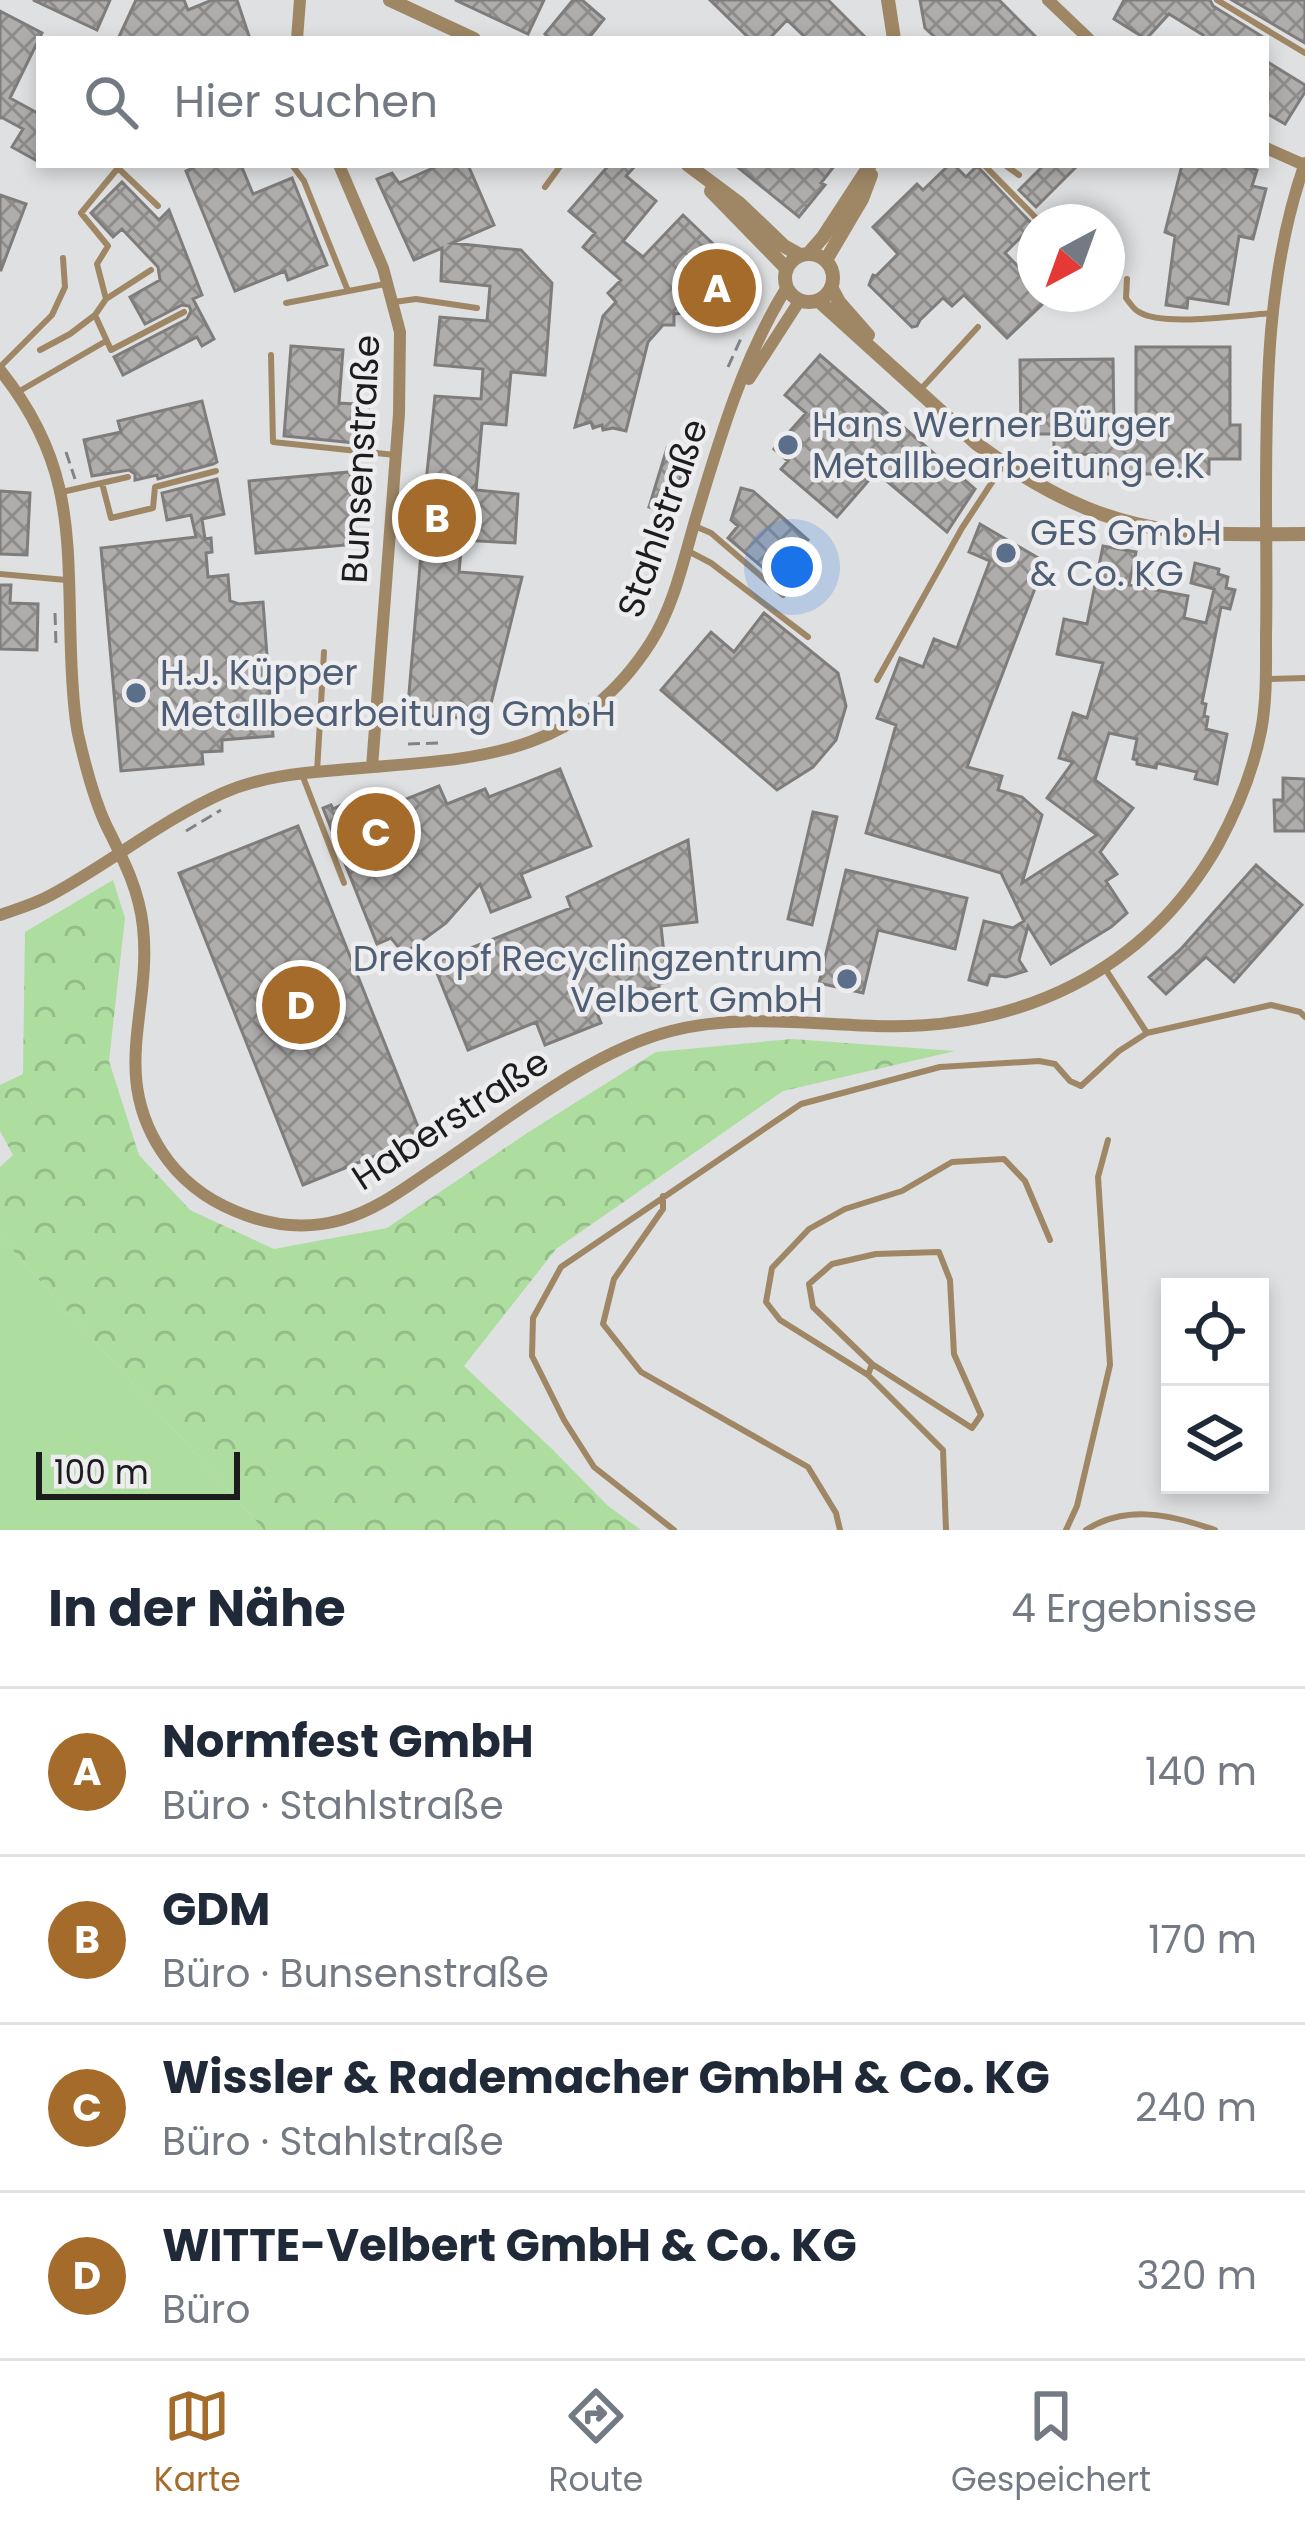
<!DOCTYPE html>
<html lang="de">
<head>
<meta charset="utf-8">
<style>
  body { margin:0; font-family:Poppins,sans-serif; background:#f2f2f3; color:#1f2937 }
  .controls { position:absolute; right:36px; bottom:36px; display:grid; overflow:hidden; border-radius:0px; box-shadow:0 6px 18px #0003 }
  .controls button { width:108px; height:108px; display:grid; place-items:center; padding:0; border:0; border-bottom:3px solid #e0e1e3; background:#fff; color:#1f2937; font:60px sans-serif }
  .compass { position:absolute; left:1017px; top:204px; width:108px; height:108px; border-radius:50%; background:#fff; box-shadow:0 6px 18px #0003; rotate:221deg }
  .scale { position:absolute; left:36px; bottom:30px; width:204px; box-sizing:border-box; padding-left:12px; border:6px solid #1c1c1d; border-top:0; font-size:33px; line-height:42px; white-space:nowrap; color:#1c1c1d; -webkit-text-stroke:9px #ededef; paint-order:stroke }
  .you { position:absolute; left:792px; top:567px; width:42px; height:42px; margin:-30px; border:9px solid #fff; border-radius:50%; background:#1a73e8; box-shadow:0 0 0 18px #1a73e833 }
  .badge { display:grid; place-items:center; width:78px; height:78px; border-radius:50%; background:#a56b2b; color:#fff; font-size:39px; font-weight:700 }
  .pin { position:absolute; translate:-50% -50%; border:6px solid #fff; box-shadow:0 3px 12px #0006 }
  .list { margin:0; padding:0; list-style:none }
  h2 { display:flex; justify-content:space-between; align-items:center; height:156px; margin:0; padding:0 48px; font-size:51px }
  h2 small { font-size:39px; font-weight:400; color:#747a83 }
  .list li { display:grid; grid-template-columns:78px 1fr auto; gap:36px; align-items:center; box-sizing:border-box; height:168px; padding:0 48px; border-top:3px solid #e0e1e3 }
  .list b { display:block; font-size:45px; white-space:nowrap }
  .list p { margin:0; font-size:39px; white-space:nowrap; color:#747a83 }
  .list em { font-size:39px; font-style:normal; color:#747a83 }
  .icon { flex:none; width:66px; height:66px; fill:none; stroke:currentColor; stroke-width:2; stroke-linecap:round; stroke-linejoin:round }
  .map { position:relative; flex:none; width:1305px; height:1530px; overflow:hidden }
  .search { position:absolute; background:#fff; box-shadow:0 6px 18px #0003; left:36px; right:36px; top:36px; height:132px; display:flex; align-items:center; gap:30px; box-sizing:border-box; padding:0 42px; border-radius:0px; color:#747a83; font-size:45px }
  .sheet { height:828px; background:#fff }
  nav { display:flex; justify-content:space-around; align-items:center; box-sizing:border-box; height:168px; border-top:3px solid #e0e1e3; background:#fff; font-size:33px; color:#747a83 }
  nav a { display:grid; justify-items:center; gap:6px }
  nav .on { color:#a56b2b }
  .map>svg:first-child { display:block }
  .green { fill:#addd9f }
  .forest { fill:url(#forest-crowns) }
  .building { fill:url(#building-cross-hatch); stroke:#7f7d7c; stroke-width:3 }
  .lines { fill:none; stroke-linecap:round; stroke-linejoin:round }
  .path { stroke:#838385; stroke-width:3; stroke-dasharray:12 6; stroke-linecap:butt }
  .service { stroke:#9f8765; stroke-width:6 }
  .minor { stroke:#9f8765; stroke-width:12 }
  .tertiary { stroke:#9f8765; stroke-width:14 }
  .service-dot { fill:#5c6f8a; stroke:#ededef; stroke-width:4.5 }
  .labels { text-anchor:middle; stroke-width:9; stroke-linejoin:round; paint-order:stroke }
  .service-label { font-size:36px; fill:#4e5e75; stroke:#ededef; text-anchor:start }
  .street-label { font-size:36px; fill:#1c1c1d; stroke:#ededef }
</style>
</head>
<body>
<div class="map">
<svg width="1305" height="1530" viewBox="0 0 1305 1530">
  <defs>
    <pattern id="forest-crowns" width="20" height="18" patternUnits="userSpaceOnUse" patternTransform="scale(3)"><rect width="20" height="18" fill="#addd9f"/><path d="M2 6a3 3 0 1 1 6 0M12 15a3 3 0 1 1 6 0" fill="none" stroke="#94bd88"/></pattern>
    <pattern id="building-cross-hatch" width="8" height="8" patternUnits="userSpaceOnUse" patternTransform="scale(3)"><rect width="8" height="8" fill="#afadac"/><path d="M0 0l8 8M0 8l8-8" fill="none" stroke="#8e8c8b"/></pattern>
  </defs>
  <rect width="100%" height="100%" fill="#dfe0e2"/>
  <!-- green -->
  <path class="green" d="M0 1233 16 1254 264 1530H0Z"/>
  <!-- forest -->
  <path class="forest" d="M113 880 125 918 109 1061 139 1155 190 1210 274 1249 387 1228 527 1133 656 1052 792 1039 955 1051 783 1091 556 1249 464 1366 552 1449 607 1505 641 1530H264L16 1254 0 1233V1167L13 1155 0 1131V1085L23 1074 25 932Z"/>
  <!-- building -->
  <path class="building" d="M33 0H110L97 30Z
    M136 0H184L188 10 212 0H237L250 39H118Z
    M455 0H544L528 34Z
    M573 0H582L604 19 588 39H551L545 34Z
    M710 0H828L867 39H807L787 20 769 39H750Z
    M920 0H999L1038 39H937L925 28Z
    M1124 0H1210L1213 6 1263 37 1262 39H1201L1203 35 1169 14 1146 39 1114 19Z
    M1232 0H1305V43L1271 23Z
    M0 11 42 33 10 98 39 114V162L12 147 23 129 1 117 0 119Z
    M1266 61 1305 85V92L1285 124 1266 113Z
    M199 165H241L253 194 292 178 327 265 288 280 285 271 235 291 186 171Z
    M440 165H468L494 225 452 243 521 250 552 283 545 375 511 372 506 425 482 423 476 490 518 494 515 543 462 540 459 572 522 577 487 720 417 715 418 707 408 705 422 542H419L418 511H423L435 396 481 399 483 369 435 365 440 317 487 321 490 286 441 281 442 248 414 260 377 179 392 173 399 183Z
    M609 165H636L626 176 656 201 623 241 643 257 683 215 731 261 723 270 744 291 718 318 701 302 685 303V313L674 314V325H663L648 342 626 431 613 428 603 430 602 425 593 428 591 422 575 427 603 316 616 302 608 293 621 280 583 247 595 233 569 211Z
    M735 165H835L821 183 825 185 799 217Z
    M949 165H954L966 177 977 166 1033 225 1005 253 1035 284V294H1074V305L1056 304 1049 298 1007 338 964 295 952 306 943 298 920 320 917 326 912 327 869 285 873 275 876 276 898 254 873 227 917 184 923 190Z
    M1044 165H1078L1036 207 1019 190Z
    M1182 165H1236L1257 170 1252 186 1266 189 1253 239 1239 236 1228 304 1188 298 1187 308 1166 305 1175 236 1165 232Z
    M122 182 159 220 169 210 202 295 193 299 214 339 202 346 197 337 123 375 114 357 187 319 191 311 189 306 182 305 145 324 130 297 160 280 158 267 122 229 113 237 91 213Z
    M0 195 26 204 1 270H0Z
    M291 346 343 350 339 403 369 405 366 444 284 436Z
    M1136 347H1230V425H1240V459H1209V474H1096V454L1054 455V434H1021L1020 360 1113 359 1114 426H1136Z
    M820 355 975 489 947 532 876 472 837 517 781 469 788 461 774 449 806 413 785 395Z
    M202 401 217 462 213 464 158 479 157 475 135 480V474L129 470 92 476 84 440 121 432 118 421Z
    M667 448 688 454 669 513 649 507Z
    M350 472 357 544 256 553 249 481Z
    M217 479 224 514 202 519 205 539 211 538 212 552 206 553 208 577 228 575 230 601 239 604 263 602 273 736 222 740V751L202 752 203 764 121 771 101 548 196 537 191 515 167 520 162 493Z
    M741 488 753 491 808 540 775 578 728 538 738 526 731 520Z
    M0 491 30 493 27 555 0 554Z
    M980 524 1045 562 967 767 1002 776 998 790 1022 797 1042 815 1022 883 1097 835 1047 798 1073 762 1059 758 1073 713 1087 718 1103 663 1057 654 1064 619 1087 624 1103 546 1136 552 1129 585 1188 596 1184 618 1206 623 1214 589 1191 583 1195 563 1219 569 1218 574 1228 577 1226 588 1235 590 1230 609 1221 607 1202 703 1206 704 1204 716 1208 717 1206 729 1227 734 1217 784 1195 779 1197 772 1157 763 1156 768 1137 764V760L1133 759 1137 739 1109 733 1095 780 1133 808 1100 852 1117 874 1106 881 1127 913 1111 927 1051 964 1028 926 1019 960 1026 971 1006 977 990 975 987 985 969 980 984 921 1013 928 1024 921 1001 873 866 833 896 725 877 718 900 658 923 667 934 639 957 648 990 561 969 552Z
    M0 585H11L10 603 38 604 37 650 0 649Z
    M764 613 838 673 846 706 836 740 813 767 777 790 661 690 711 632 734 652Z
    M560 769 591 846 521 874 530 897 491 912 480 884 446 923 404 954 391 938 377 944 323 808 331 805 333 809 343 804 345 810 361 804 362 807 382 799 389 815 409 807 406 799 439 786 447 804 485 789 489 797Z
    M1283 778 1305 779V831H1275L1274 800H1283Z
    M813 812 837 817 812 925 788 919Z
    M298 826 422 1137 303 1185 179 873Z
    M688 840 697 922 661 926 667 982 659 984V988L589 993 601 1023 545 1045 536 1022 468 1050 433 963 571 908 567 897Z
    M1256 865 1302 905 1234 982 1206 957 1166 994 1149 977 1180 950Z
    M846 870 967 898 955 949 878 930 863 993 819 983Z"/>
  <g class="lines">
    <!-- path -->
    <path class="path" d="M728 367 743 334
      M66 452 75 479
      M55 613 56 646
      M408 744 438 743
      M186 831 221 810"/>
    <!-- service -->
    <path class="service" d="M1217 0 1305 53
      M292 165 304 181 348 291
      M984 165 1040 222
      M1005 165 1019 175
      M545 187 561 165
      M158 206 118 168 81 213 108 246 97 264 106 299 95 315 111 350 184 312
      M1029 251 1035 245
      M1127 279 1126 298C1130 303 1133 309 1139 312 1161 327 1245 315 1273 313
      M106 299 151 270
      M394 302 416 299 477 308
      M286 303 385 284
      M40 350 70 334 95 315
      M271 355 273 442 395 455
      M0 367 52 315 65 287 63 258
      M921 389 978 327
      M18 392 106 341
      M102 483 111 518 153 508 155 487 216 471
      M62 492 128 477
      M697 527 711 533 783 595
      M690 552 711 563 808 637
      M0 574 66 580
      M1267 679 1305 678
      M877 680 962 528 1004 464
      M317 772 324 652
      M303 777 344 883
      M1104 967 1147 1033
      M663 1196V1209L614 1279 603 1324 641 1372 808 1467 836 1513 840 1530
      M868 1375 872 1364 813 1307 809 1284 832 1264 876 1254 939 1252 950 1280 954 1354 981 1415 972 1428 872 1364
      M674 1530 594 1467 564 1420 532 1356 533 1318 561 1267 801 1104 940 1067 1039 1061 1055 1064 1070 1081 1081 1086 1119 1051 1147 1033 1271 1005 1300 1012 1305 1017
      M946 1530 943 1450 868 1375 780 1320 766 1302 772 1268 809 1229 845 1209 902 1191 952 1162 1004 1159 1025 1181 1050 1240
      M1066 1530 1077 1506 1110 1365 1098 1177 1108 1140
      M1086 1530C1126 1504 1173 1515 1215 1530"/>
    <!-- minor -->
    <path class="minor" d="M1048 0 1089 39
      M297 39 300 0
      M1266 148 1304 165
      M339 165 383 268 400 332 399 414 372 767
      M0 370C76 465 67 538 71 653 72 680 73 708 78 734 85 765 93 797 106 825 123 859 139 889 143 927 152 1010 110 1073 162 1152 180 1179 206 1199 235 1211 270 1226 305 1230 341 1220 377 1210 406 1187 436 1167 507 1120 588 1052 671 1031 737 1014 808 1024 875 1026 1018 1031 1145 973 1218 845 1237 810 1253 771 1261 731 1267 700 1266 667 1266 636 1267 590 1266 545 1266 499 1266 385 1267 271 1305 163
      M749 379 800 300
      M0 915C17 909 35 904 51 895 109 864 162 820 223 793 259 777 299 773 338 770 466 758 573 764 651 642 675 604 684 557 697 514 720 437 744 356 787 287"/>
    <!-- tertiary -->
    <path class="tertiary" d="M390 0 474 39
      M888 0 894 39
      M688 165 739 203 784 246 800 255
      M711 191 787 269
      M809 253 823 237 870 165
      M785 278a24 24 0 1 1 48 0a24 24 0 1 1-48 0Z
      M826 260 862 199 871 175
      M831 287 839 302 868 335
      M819 301 977 444C1024 479 1079 511 1136 524 1191 537 1249 534 1305 534"/>
  </g>
  <!-- markers -->
  <g class="service-dot">
    <circle cx="788" cy="445" r="12"/>
    <circle cx="1006" cy="553" r="12"/>
    <circle cx="136" cy="693" r="12"/>
    <circle cx="847" cy="979" r="12"/>
  </g>
  <g class="labels">
    <!-- service labels -->
    <g class="service-label">
      <text x="812" y="437">Hans Werner Bürger<tspan x="812" dy="41">Metallbearbeitung e.K</tspan></text>
      <text x="1030" y="545">GES GmbH<tspan x="1030" dy="41">&amp; Co. KG</tspan></text>
      <text x="160" y="685">H.J. Küpper<tspan x="160" dy="41">Metallbearbeitung GmbH</tspan></text>
      <text x="823" y="971" text-anchor="end">Drekopf Recyclingzentrum<tspan x="823" dy="41">Velbert GmbH</tspan></text>
    </g>
    <!-- street labels -->
    <g class="street-label">
      <text transform="translate(360 459) rotate(-87)" y="13">Bunsenstraße</text>
      <text transform="translate(662 518) rotate(-71)" y="13">Stahlstraße</text>
      <text transform="translate(450 1119) rotate(-33)" y="13">Haberstraße</text>
    </g>
  </g>
</svg>
<div class="controls">
<button><svg class="icon" aria-label="locate" viewBox="0 0 24 24"><circle cx="12" cy="12" r="6"/><path d="M12 2v4M12 18v4M2 12h4M18 12h4"/></svg></button>
<button><svg class="icon" aria-label="layers" viewBox="0 0 24 24"><path d="M12 4l9 5-9 5-9-5zM3 14l9 5 9-5"/></svg></button>
</div>
<svg class="compass" viewBox="-18 -18 36 36"><path d="M0-13l5 13h-10z" fill="#e53935"/><path d="M0 13l5-13h-10z" fill="#747a83"/></svg>
<div class="scale">100 m</div>
<div class="you"></div>
<div class="pin badge" style="left:717px;top:288px">A</div>
<div class="pin badge" style="left:437px;top:518px">B</div>
<div class="pin badge" style="left:376px;top:832px">C</div>
<div class="pin badge" style="left:301px;top:1005px">D</div>
<div class="search"><svg class="icon" aria-label="search" viewBox="0 0 24 24"><circle cx="10" cy="10" r="6"/><path d="M15 15l6 6"/></svg>Hier suchen</div>
</div>
<section class="sheet">
<h2>In der Nähe<small>4 Ergebnisse</small></h2>
<ul class="list">
<li><span class="badge">A</span><div><b>Normfest GmbH</b><p>Büro · Stahlstraße</p></div><em>140 m</em></li>
<li><span class="badge">B</span><div><b>GDM</b><p>Büro · Bunsenstraße</p></div><em>170 m</em></li>
<li><span class="badge">C</span><div><b>Wissler &amp; Rademacher GmbH &amp; Co. KG</b><p>Büro · Stahlstraße</p></div><em>240 m</em></li>
<li><span class="badge">D</span><div><b>WITTE-Velbert GmbH &amp; Co. KG</b><p>Büro</p></div><em>320 m</em></li>
</ul>
</section>
<nav>
<a class="on"><svg class="icon" aria-label="map" viewBox="0 0 24 24"><path d="M3 6l6-2 6 2 6-2v14l-6 2-6-2-6 2zM9 4v14M15 6v14"/></svg>Karte</a>
<a><svg class="icon" aria-label="directions" viewBox="0 0 24 24"><path d="M12 3l9 9-9 9-9-9zM9 14v-3h6M13 9l2 2-2 2"/></svg>Route</a>
<a><svg class="icon" aria-label="saved" viewBox="0 0 24 24"><path d="M7 4h10v16l-5-4-5 4z"/></svg>Gespeichert</a>
</nav>
</body>
</html>
